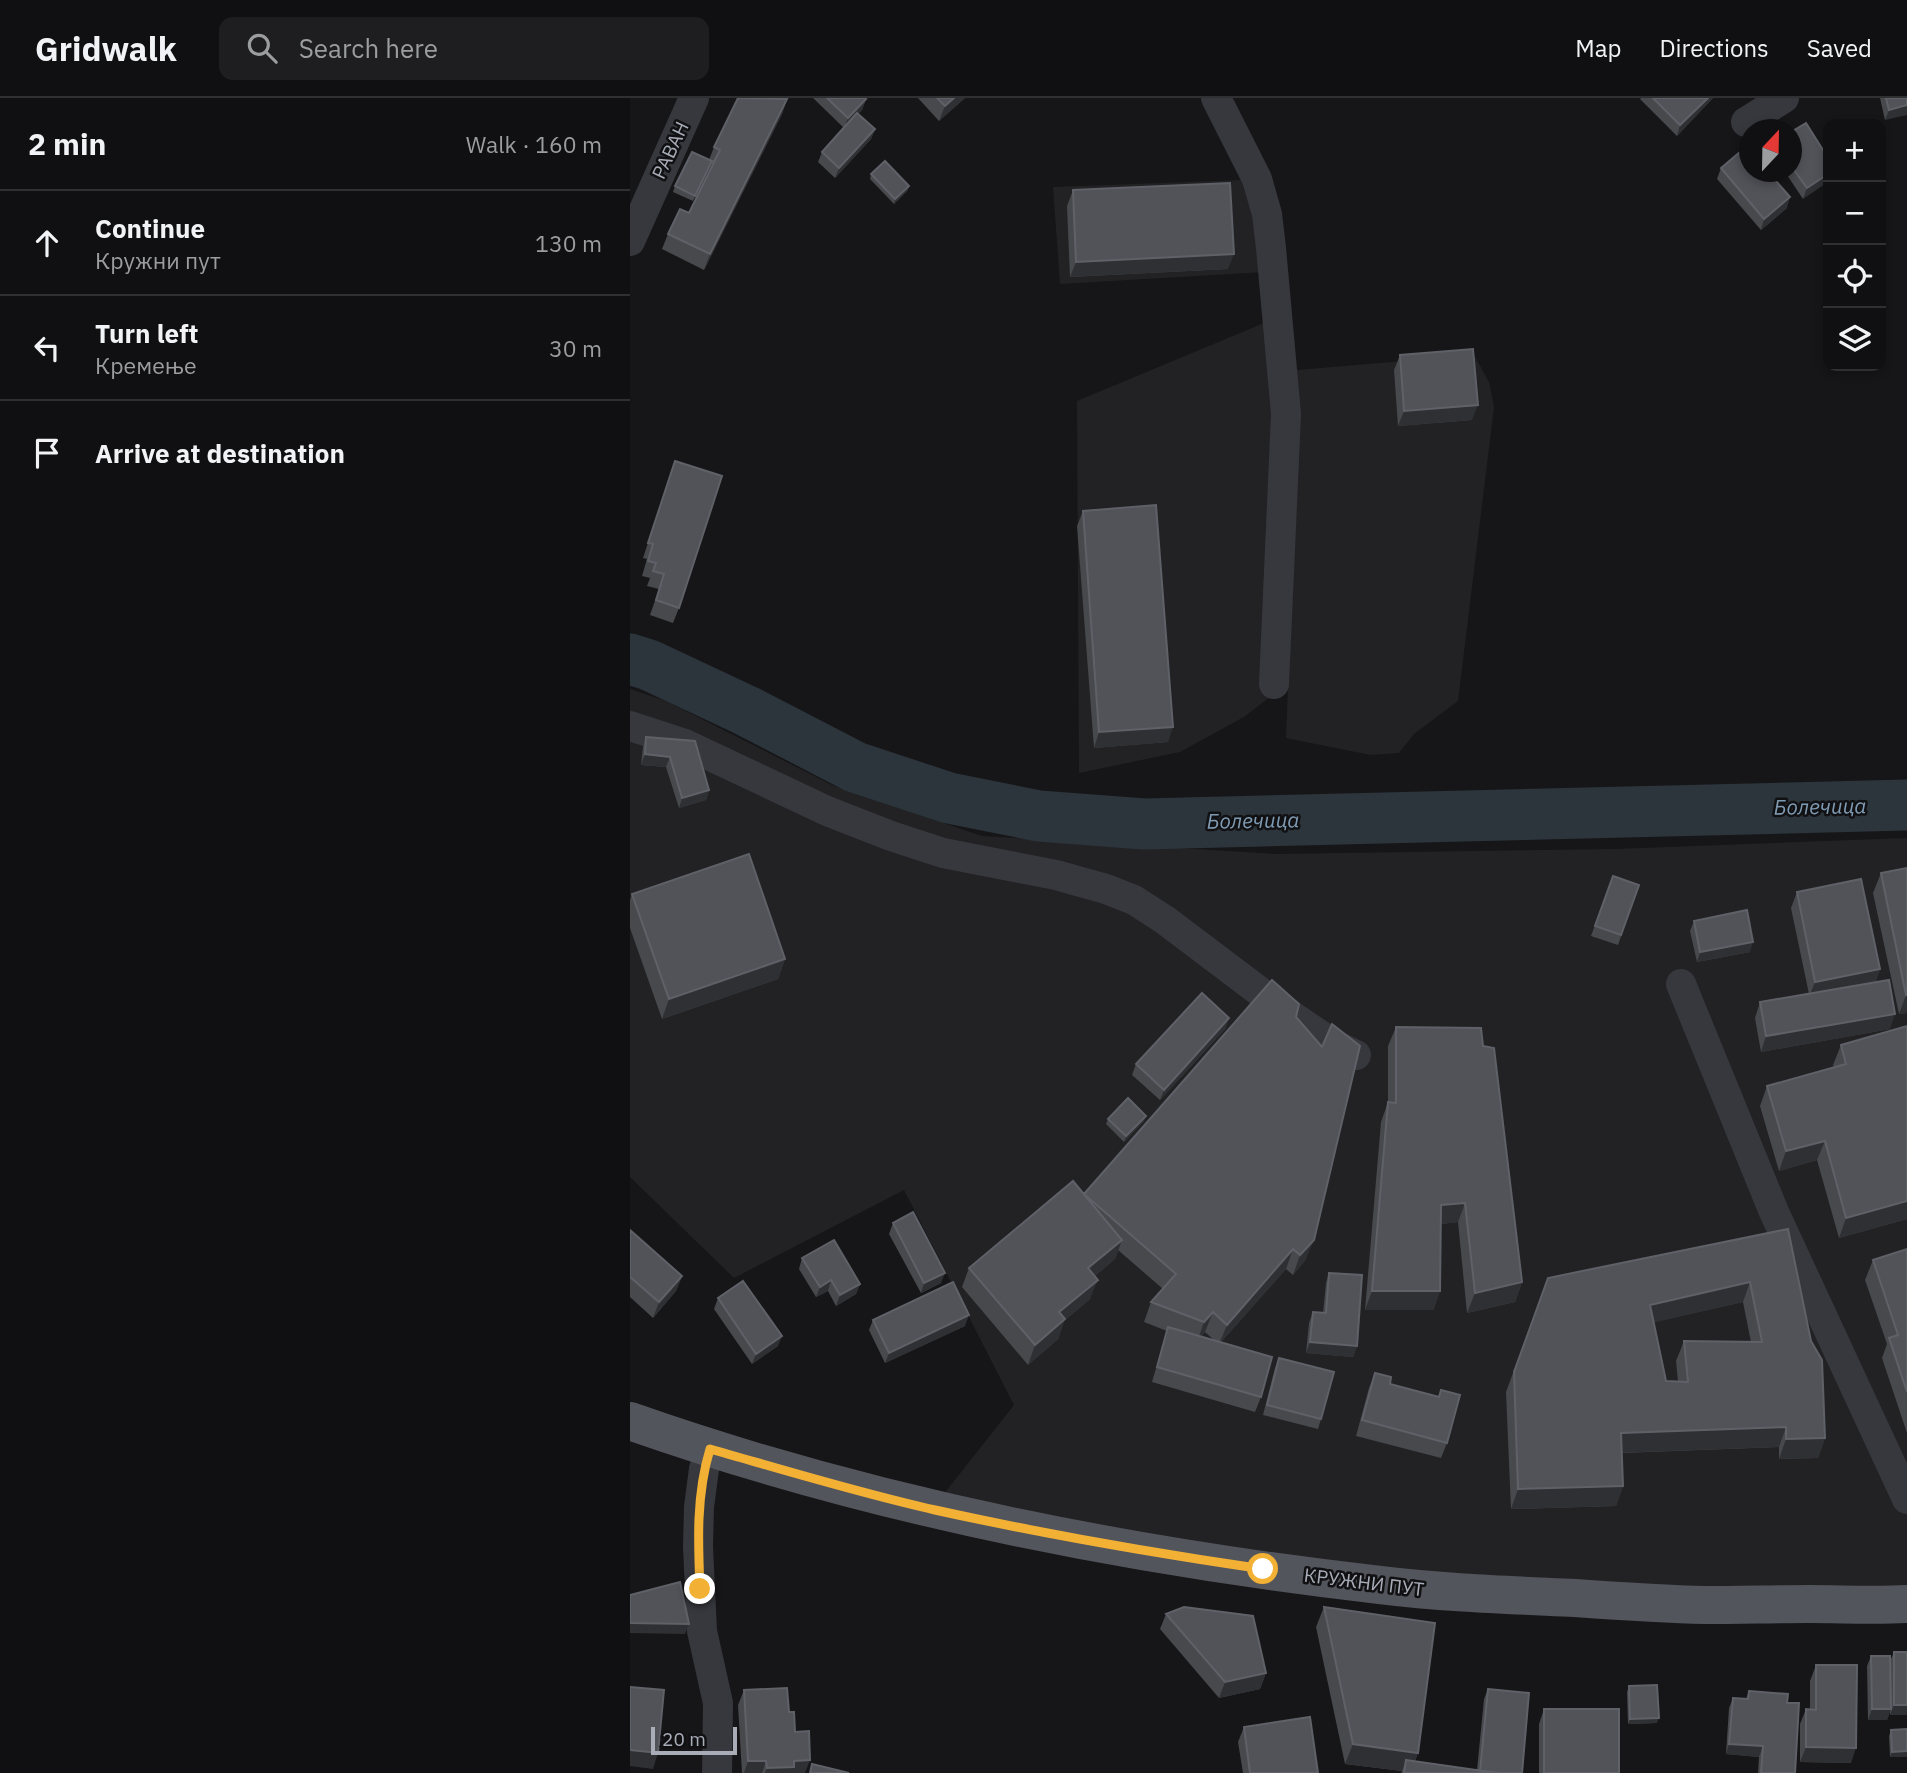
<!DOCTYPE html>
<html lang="en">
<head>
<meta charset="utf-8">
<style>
  body { margin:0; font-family:"IBM Plex Sans",sans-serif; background:#1e1e20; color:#f1f3f6 }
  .controls { position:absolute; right:21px; top:21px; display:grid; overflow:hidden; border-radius:14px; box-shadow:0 4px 10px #0003 }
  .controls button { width:63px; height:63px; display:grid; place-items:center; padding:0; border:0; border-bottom:2px solid #303032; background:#101012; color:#f1f3f6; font:35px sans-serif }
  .compass { position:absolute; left:1109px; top:21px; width:63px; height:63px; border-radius:50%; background:#101012; box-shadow:0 4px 10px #0003; rotate:22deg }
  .scale { position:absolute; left:21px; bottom:18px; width:86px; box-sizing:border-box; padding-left:7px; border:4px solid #a8adb8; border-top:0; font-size:19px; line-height:24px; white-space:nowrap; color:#a8adb8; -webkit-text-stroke:5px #111113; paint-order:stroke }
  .stop { position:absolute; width:21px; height:21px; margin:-16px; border:5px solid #f2b134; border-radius:50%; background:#fff }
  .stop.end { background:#f2b134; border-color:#fff; box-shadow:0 2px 7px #0008 }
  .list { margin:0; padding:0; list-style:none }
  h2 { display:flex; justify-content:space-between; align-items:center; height:91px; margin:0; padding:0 28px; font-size:30px }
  h2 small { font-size:23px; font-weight:400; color:#9c9d9f }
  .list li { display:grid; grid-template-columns:46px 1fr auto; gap:21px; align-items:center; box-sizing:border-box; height:105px; padding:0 28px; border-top:2px solid #303032 }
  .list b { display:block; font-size:26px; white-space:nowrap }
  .list p { margin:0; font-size:23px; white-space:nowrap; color:#9c9d9f }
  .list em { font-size:23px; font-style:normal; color:#9c9d9f }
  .icon { flex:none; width:38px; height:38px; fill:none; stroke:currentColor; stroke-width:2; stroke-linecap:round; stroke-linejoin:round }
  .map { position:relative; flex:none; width:1277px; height:1675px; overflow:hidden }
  header { display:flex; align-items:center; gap:42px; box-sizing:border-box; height:98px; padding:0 35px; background:#101012; border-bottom:2px solid #303032 }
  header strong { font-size:33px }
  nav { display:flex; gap:38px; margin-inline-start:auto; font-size:24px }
  .search { width:490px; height:63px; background:#1e1e20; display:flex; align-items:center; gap:18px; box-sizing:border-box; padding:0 24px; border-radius:14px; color:#9c9d9f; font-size:26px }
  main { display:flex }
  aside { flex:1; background:#101012 }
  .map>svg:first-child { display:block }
  .built { fill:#222225 }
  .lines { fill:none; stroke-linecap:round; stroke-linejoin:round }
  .river { stroke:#2c353c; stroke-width:51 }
  .minor { stroke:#37383d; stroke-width:30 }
  .major { stroke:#53555c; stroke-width:38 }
  .wall { fill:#47494d; fill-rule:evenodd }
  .shaded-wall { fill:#2f3033 }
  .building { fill:#525359; stroke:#5f6168; stroke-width:2; fill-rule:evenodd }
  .route { stroke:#f2b134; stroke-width:9 }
  .labels { text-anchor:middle; stroke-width:5; stroke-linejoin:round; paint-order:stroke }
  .street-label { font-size:19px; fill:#a8adb8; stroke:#111113 }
  .water-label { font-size:21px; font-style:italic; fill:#7f9bb3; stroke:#111113 }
</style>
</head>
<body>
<header>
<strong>Gridwalk</strong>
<div class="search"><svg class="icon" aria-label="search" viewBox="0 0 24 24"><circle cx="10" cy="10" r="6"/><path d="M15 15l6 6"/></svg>Search here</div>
<nav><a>Map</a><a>Directions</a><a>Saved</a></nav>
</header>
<main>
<aside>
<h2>2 min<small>Walk · 160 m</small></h2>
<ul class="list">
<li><svg class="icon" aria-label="ahead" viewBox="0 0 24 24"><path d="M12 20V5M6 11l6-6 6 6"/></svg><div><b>Continue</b><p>Кружни пут</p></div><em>130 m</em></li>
<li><svg class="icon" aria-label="left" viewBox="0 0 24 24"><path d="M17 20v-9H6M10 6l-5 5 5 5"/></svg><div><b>Turn left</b><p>Кремење</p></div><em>30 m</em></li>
<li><svg class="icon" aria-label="arrive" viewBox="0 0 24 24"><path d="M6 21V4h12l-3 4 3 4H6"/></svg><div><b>Arrive at destination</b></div></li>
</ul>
</aside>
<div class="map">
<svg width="1277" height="1675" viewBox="0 0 1277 1675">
  <rect width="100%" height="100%" fill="#161618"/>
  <!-- built -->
  <path class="built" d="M612 82 626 119 635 174 430 186 423 89Z
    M634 225 648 295 640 599 614 619 550 654 449 675 447 303Z
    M844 257 859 284 864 309 828 603 784 636 769 655 741 657 656 640 662 487 667 272Z
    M0 591 36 603 204 688 352 738 646 756 985 751 1277 740V1489L1225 1491 845 1484 302 1411 384 1307 274 1092 104 1180 0 1079Z"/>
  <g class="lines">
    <!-- river -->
    <path class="river" d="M0 561 19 567 117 613 225 669 319 700 409 718 514 726 1277 707"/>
    <!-- minor -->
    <path class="minor" d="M586 0 627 81 637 116 641 150 656 316 644 586
      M1116 24 1154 0
      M0 143 64 0
      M0 628 55 646 197 713 261 738 313 755 426 777 476 791 504 802 535 822 662 918 705 947 726 957
      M1051 886 1144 1114 1277 1401
      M80 1351 74 1371 69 1409 68 1449 72 1533 88 1605 87 1675"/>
    <!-- major -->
    <path class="major" d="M0 1323C242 1408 496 1458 750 1487 814 1495 880 1497 945 1500 988 1503 1032 1506 1075 1507 1110 1507 1145 1506 1179 1506 1212 1506 1244 1508 1277 1506"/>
  </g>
  <!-- wall -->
  <path class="wall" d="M183 0H234L236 1 232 12 228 16 245 31 241 41 205 80 188 64 192 54 214 30Z
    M288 0H335L309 23Z
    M1011 0H1083L1047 38 1010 1Z
    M1250 0H1277L1255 22Z
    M157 1 152 16 74 172 32 151 38 136 59 115 83 66 81 65 63 103 43 94 45 88 79 62 84 49Z
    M1161 34 1198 60 1173 101 1155 74H1161Z
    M1091 70 1157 110 1131 132 1087 81Z
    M241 76 279 88 277 93 264 106 240 81Z
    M443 92 598 171 440 179 437 108Z
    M770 257 842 322 768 328 764 272Z
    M40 378 49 510 43 525 20 517 29 491 17 488 20 480 12 478 17 461 13 460Z
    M453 413 538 644 464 650 447 428Z
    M16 639 79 692 76 702 49 710 36 669 11 667 13 649Z
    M1277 770V915L1269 916 1243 795 1251 775Z
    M983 778 1009 787 988 847 961 838Z
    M1167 794 1250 871 1245 885 1260 931 1131 954 1125 920 1130 904 1179 896 1161 810Z
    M2 796 155 861 148 881 32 921 0 830V802Z
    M1064 823 1120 854 1067 864 1060 833Z
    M666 919 676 1161 663 1177 656 1171 591 1244 631 1299 625 1314 522 1284 537 1233 514 1224 521 1204 533 1191 488 1152 485 1161 465 1178 460 1201 434 1223 428 1241 398 1267 332 1189 339 1170 454 1096ZM575 1234 585 1243 571 1239Z
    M766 929 853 948 892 1184 885 1204 837 1215 828 1124 810 1126V1193L803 1212H735L751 1024 758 1004V948Z
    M596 930 530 1002 502 977 506 966Z
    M1211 947 1277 1121 1209 1140 1187 1062 1149 1073 1130 1008 1137 988 1204 969 1203 967Z
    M478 1021 514 1023 494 1044 476 1026Z
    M263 1125 311 1185 291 1195 259 1136Z
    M1158 1131 1195 1340 1188 1360 1149 1361V1349L992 1355 993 1388 986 1408 881 1411 876 1294 918 1180ZM1113 1204 1121 1244 1054 1243 1046 1263 1048 1283H1036L1024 1224Z
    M0 1132 52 1178 46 1193 23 1220 0 1199Z
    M1277 1151V1335L1252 1260 1257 1246 1235 1182 1243 1162Z
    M172 1160 230 1186 226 1196 206 1208 198 1193 186 1199 169 1171Z
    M699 1175 727 1248 723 1259 676 1255 679 1225 683 1214 693 1215 696 1185Z
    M88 1200 148 1248 122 1266 84 1211Z
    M243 1222 335 1228 255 1265 239 1232Z
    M649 1260 691 1321 688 1331 633 1317 645 1270Z
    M745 1275 760 1286 817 1345 811 1360 726 1338 739 1290Z
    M694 1509 788 1655 785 1663 847 1672 854 1601 858 1591 892 1675H771L772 1673 715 1666 686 1529Z
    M536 1516 636 1575 630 1591 589 1600 530 1531Z
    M1264 1554H1277V1617H1260V1613L1257 1622H1238L1237 1568 1241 1558 1260 1563Z
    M1186 1567 1221 1665 1170 1664V1626L1176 1611H1180V1583Z
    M999 1588 1027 1625 998 1626 997 1594Z
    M114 1592 159 1614 175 1675H112L108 1607Z
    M1119 1593 1157 1605 1165 1675H1128L1129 1659 1096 1656 1099 1610 1103 1600 1116 1601Z
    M914 1611 989 1675H909V1626Z
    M614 1629 688 1675H613L608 1644Z
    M1277 1631V1659H1260L1259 1638 1261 1632Z"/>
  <!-- shaded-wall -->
  <path class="shaded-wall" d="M324 0H335L309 23 315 8Z
    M1078 0H1083L1047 38 1050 27Z
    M157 1 152 16 74 172 80 156Z
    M236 1 232 12 214 30 218 20Z
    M1277 7V17L1255 22 1259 12Z
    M245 31 241 41 205 80 209 70Z
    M1198 76V84L1173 101 1177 90Z
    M279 88 277 93 264 106 265 101Z
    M1160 99 1157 110 1131 132 1134 121Z
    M604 156 598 171 440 179 446 164Z
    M848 307 842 322 768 328 774 313Z
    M543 629 538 644 464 650 469 634Z
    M15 656 40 659 36 669 11 667Z
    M79 692 76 702 49 710 52 700Z
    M1123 844 1120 854 1067 864 1070 854Z
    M155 861 148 881 32 921 39 901Z
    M1250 871 1244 886 1179 899 1185 884Z
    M1277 896V915L1269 916 1276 897Z
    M1265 916 1260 931 1131 954 1136 938Z
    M599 920 596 930 530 1002 534 992Z
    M516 1018 514 1023 494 1044 496 1038Z
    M1195 1043 1187 1062 1149 1073 1156 1053Z
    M1277 1103V1121L1209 1140 1216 1120Z
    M835 1105 828 1124 803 1127 811 1107Z
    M492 1142 485 1161 451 1190 458 1170Z
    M684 1142 676 1161 663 1177 670 1157Z
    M663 1151 656 1171 589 1246 597 1227Z
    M315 1175 311 1185 291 1195 294 1185Z
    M52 1178 46 1193 23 1220 29 1204Z
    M201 1182 198 1193 186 1199 190 1189Z
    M468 1182 460 1201 434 1223 428 1241 398 1267 405 1247 429 1214Z
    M892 1184 885 1204 837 1215 845 1195Z
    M1120 1184 1113 1204 1013 1227 1020 1207Z
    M230 1186 226 1196 206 1208 210 1197Z
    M742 1193H810L803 1212H735Z
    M583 1214 575 1234 567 1244 574 1224Z
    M339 1217 335 1228 255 1265 259 1255Z
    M152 1238 148 1248 122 1266 126 1256Z
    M680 1244 727 1248 723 1259 676 1255Z
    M1156 1329 1149 1349 984 1355 991 1335Z
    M1195 1340 1188 1360 1149 1361 1156 1341Z
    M993 1388 986 1408 881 1411 888 1391Z
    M0 1525 59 1526 55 1536 0 1535Z
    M636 1575 630 1591 589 1600 595 1584Z
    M1264 1607H1277V1617H1260Z
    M1242 1611H1261L1257 1622H1238Z
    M1029 1620 1027 1625 998 1626 1000 1621Z
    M723 1646 788 1655 780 1674 776 1662 772 1673 715 1666Z
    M1099 1646 1133 1648 1129 1659 1096 1656Z
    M1176 1649 1226 1650 1221 1665 1170 1664Z
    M0 1652 28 1655 23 1671 0 1668Z
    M1277 1653V1659H1260L1262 1654Z
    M180 1662 175 1675H135L137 1670 164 1663Z
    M118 1663H136L132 1675H114Z"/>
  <!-- building -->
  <path class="building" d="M108 0 157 1 80 156 38 136 50 111 59 115 90 52 84 49Z
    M197 0H234L236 1 218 20Z
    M307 0H324L315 8Z
    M1023 0H1078L1050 27Z
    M1256 0H1277V7L1259 12Z
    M227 15 245 31 209 70 192 54Z
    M1176 25 1198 60V76L1177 90 1161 68V34Z
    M1117 48 1119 51V74H1138L1160 99 1134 121 1091 70Z
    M62 54 82 63 65 98 45 88Z
    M255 63 279 88 265 101 241 76Z
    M600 85 604 156 446 164 443 92Z
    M843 251 848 307 774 313 770 257Z
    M45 363 92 378 49 510 26 502 34 476 23 473 26 465 18 463 23 446 18 445Z
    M526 407 543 629 469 634 453 413Z
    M16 639 65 643 79 692 52 700 40 659 15 656Z
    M119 756 155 861 39 901 2 796Z
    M1277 770V896L1276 897 1251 775Z
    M983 778 1009 787 991 837 965 828Z
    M1231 781 1250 871 1185 884 1167 794Z
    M1117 812 1123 844 1070 854 1064 823Z
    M642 882 669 906 666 919 692 949 702 926 730 948 684 1142 670 1157 663 1151 597 1227 583 1214 574 1224 521 1204 546 1176 454 1096Z
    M1259 882 1265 916 1136 938 1130 904Z
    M572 895 599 920 534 992 506 966Z
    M1277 928V1103L1216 1120 1195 1043 1156 1053 1137 988 1216 966 1211 947Z
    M766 929 851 930 853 948 864 950 892 1184 845 1195 835 1105 811 1107 810 1193H742L758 1004 766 1005Z
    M498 1000 516 1018 496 1038 478 1021Z
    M443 1083 492 1142 458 1170 468 1182 429 1214 435 1221 405 1247 339 1170Z
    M283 1114 315 1175 294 1185 263 1125Z
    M1158 1131 1181 1243 1192 1262 1195 1340 1156 1341V1329L991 1335 993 1388 888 1391 884 1274 918 1180ZM1120 1184 1132 1244 1054 1243 1058 1284 1036 1283 1020 1207Z
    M0 1132 52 1178 29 1204 0 1179Z
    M204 1142 230 1186 210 1197 201 1182 190 1189 172 1160Z
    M1277 1151V1294L1259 1240 1268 1237 1243 1162Z
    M699 1175 732 1177 727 1248 680 1244 683 1214 696 1215Z
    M113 1183 152 1238 126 1256 88 1200Z
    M323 1184 339 1217 259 1255 243 1222Z
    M538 1229 642 1259 631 1299 527 1269Z
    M649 1260 704 1274 691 1321 637 1307Z
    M745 1275 761 1279 760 1286 809 1299 811 1292 830 1297 817 1345 732 1322Z
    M50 1484 59 1526 0 1525V1497Z
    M554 1509 623 1518 636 1575 595 1584 536 1516Z
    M694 1509 805 1525 788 1655 723 1646Z
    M1264 1554H1277V1607H1264Z
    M1241 1558H1260L1261 1611H1242Z
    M1186 1567H1227L1226 1650 1176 1649V1611L1186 1612Z
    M1027 1587 1029 1620 1000 1621 999 1588Z
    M0 1589 34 1592 28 1655 0 1652Z
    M157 1590 159 1614H164L165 1634 179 1633 180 1662 164 1663V1669L137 1670 136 1663H118L114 1592Z
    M858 1591 899 1595 892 1675H871L850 1673Z
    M1119 1593 1158 1596 1157 1605H1169L1165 1675H1131L1133 1648 1099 1646 1103 1600 1118 1601Z
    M914 1611H989V1675H914Z
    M680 1619 688 1675H620L614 1629Z
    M1277 1631V1653L1262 1654 1261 1632Z
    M776 1662 867 1675H774Z
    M182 1666 219 1675H180Z"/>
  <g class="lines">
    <!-- route -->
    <path class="route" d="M70 1491C68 1444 66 1397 80 1351 154 1372 229 1395 305 1412 414 1436 523 1455 633 1471"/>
  </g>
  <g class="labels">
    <!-- street labels -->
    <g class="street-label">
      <text transform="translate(40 52) rotate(-65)" y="7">РАВАН</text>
      <text transform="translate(734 1484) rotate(7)" y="7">КРУЖНИ ПУТ</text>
    </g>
    <!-- water labels -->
    <g class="water-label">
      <text transform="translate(1190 709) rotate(-1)" y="7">Болечица</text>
      <text transform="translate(623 723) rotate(-1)" y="7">Болечица</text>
    </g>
  </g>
</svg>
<div class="controls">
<button>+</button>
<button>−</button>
<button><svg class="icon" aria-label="locate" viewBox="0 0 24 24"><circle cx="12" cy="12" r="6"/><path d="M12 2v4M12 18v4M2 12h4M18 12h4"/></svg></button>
<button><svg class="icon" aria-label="layers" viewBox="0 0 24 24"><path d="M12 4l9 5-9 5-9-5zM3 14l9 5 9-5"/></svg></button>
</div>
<svg class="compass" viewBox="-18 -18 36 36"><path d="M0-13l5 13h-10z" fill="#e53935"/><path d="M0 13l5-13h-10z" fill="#9c9d9f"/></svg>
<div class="scale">20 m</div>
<div class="stop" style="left:633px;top:1471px"></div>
<div class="stop end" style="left:70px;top:1491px"></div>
</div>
</main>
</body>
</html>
